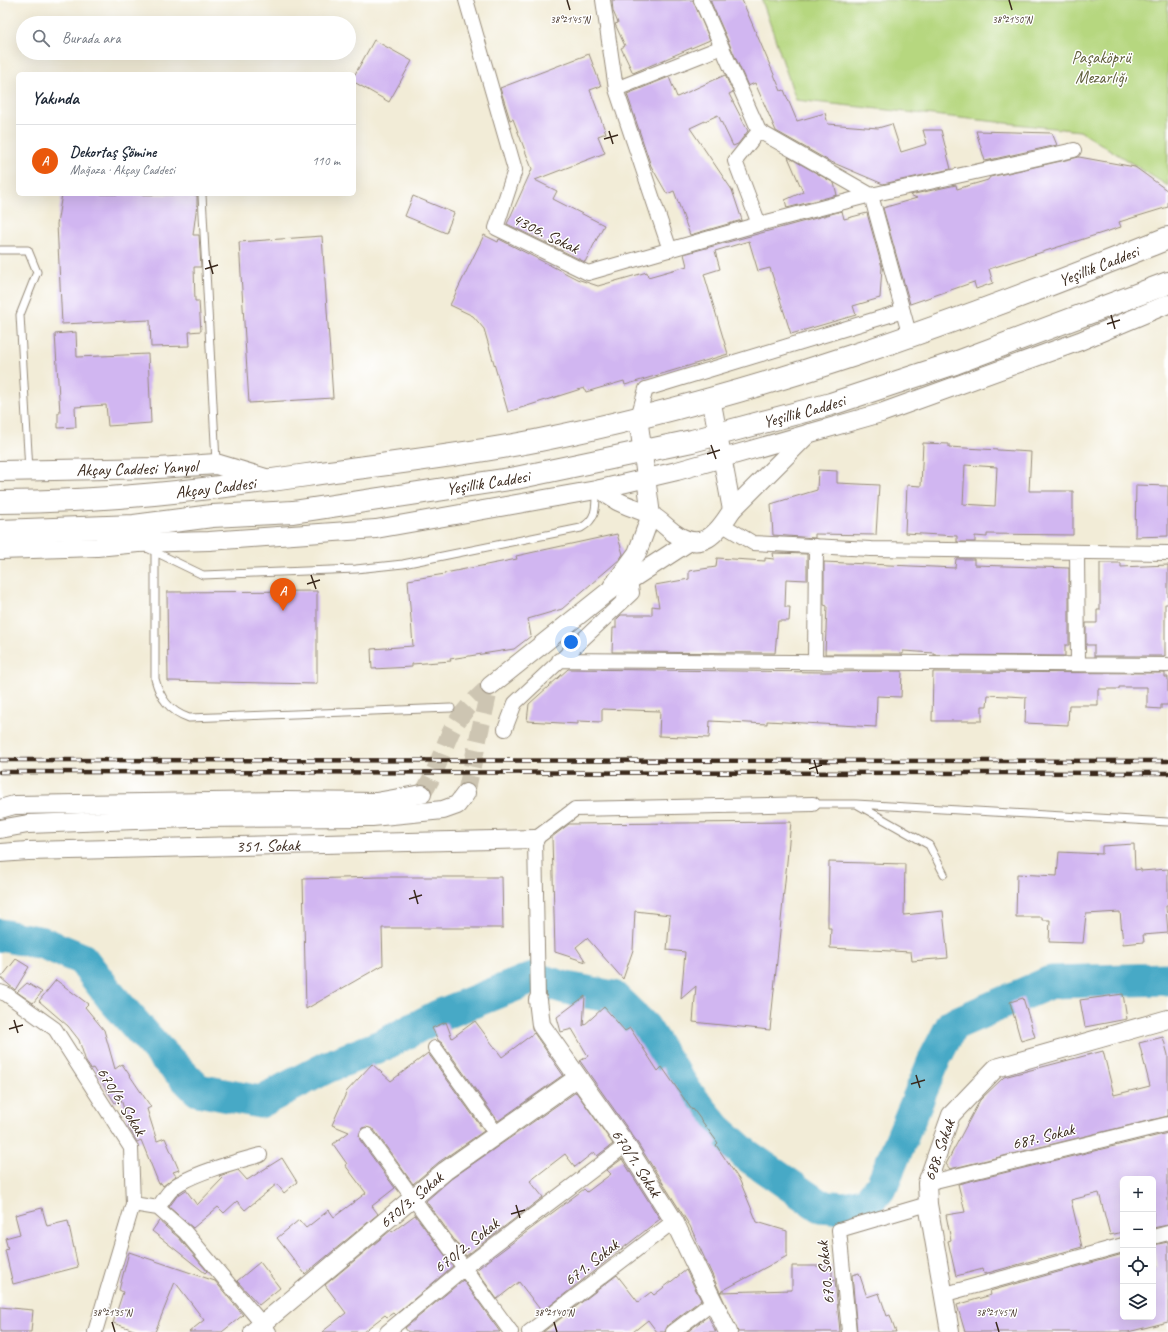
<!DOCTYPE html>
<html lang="tr">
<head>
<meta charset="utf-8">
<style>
  body { margin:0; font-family:Caveat,sans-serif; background:#f2f2f3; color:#1f2937 }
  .controls { position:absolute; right:12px; bottom:12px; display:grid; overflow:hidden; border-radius:6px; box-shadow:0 4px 16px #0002 }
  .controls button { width:36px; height:36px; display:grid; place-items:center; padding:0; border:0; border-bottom:1px solid #e0e1e3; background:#fff; color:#1f2937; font:20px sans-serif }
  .you { position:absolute; left:571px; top:642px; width:14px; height:14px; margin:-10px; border:3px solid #fff; border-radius:50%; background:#1a73e8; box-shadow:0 0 0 6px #1a73e833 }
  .badge { display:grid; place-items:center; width:26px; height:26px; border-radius:50%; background:#ea580c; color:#fff; font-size:13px; font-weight:700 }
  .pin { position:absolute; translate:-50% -33px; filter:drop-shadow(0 1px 2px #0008) }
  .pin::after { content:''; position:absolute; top:21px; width:14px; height:12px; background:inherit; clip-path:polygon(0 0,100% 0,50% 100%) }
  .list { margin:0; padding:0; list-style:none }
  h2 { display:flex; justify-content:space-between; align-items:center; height:52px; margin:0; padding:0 16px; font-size:17px }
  h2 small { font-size:13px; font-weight:400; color:#747a83 }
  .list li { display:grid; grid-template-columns:26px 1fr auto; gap:12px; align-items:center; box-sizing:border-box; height:72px; padding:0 16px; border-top:1px solid #e0e1e3 }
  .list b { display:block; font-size:15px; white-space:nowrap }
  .list p { margin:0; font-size:13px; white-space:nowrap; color:#747a83 }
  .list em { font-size:13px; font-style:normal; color:#747a83 }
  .icon { flex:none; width:22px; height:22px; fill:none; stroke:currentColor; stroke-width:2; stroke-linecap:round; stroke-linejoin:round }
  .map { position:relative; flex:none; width:1168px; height:1332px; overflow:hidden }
  .search { position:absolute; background:#fff; box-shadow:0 4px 16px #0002; left:16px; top:16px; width:340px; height:44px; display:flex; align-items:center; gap:10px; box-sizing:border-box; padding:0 14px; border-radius:22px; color:#747a83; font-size:15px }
  .panel { position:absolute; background:#fff; box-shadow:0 4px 16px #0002; left:16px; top:72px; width:340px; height:124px; border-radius:6px }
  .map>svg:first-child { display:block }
  .green { fill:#b6d77f; stroke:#78804e }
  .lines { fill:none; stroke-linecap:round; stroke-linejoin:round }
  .river { stroke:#46a9c6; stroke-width:33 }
  .building { fill:#d1b6f1; fill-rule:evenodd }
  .tertiary-tunnel { stroke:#cdc5b2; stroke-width:18; stroke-dasharray:18 9; stroke-linecap:butt }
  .service-casing { stroke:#968b7a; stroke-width:9 }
  .minor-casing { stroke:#968b7a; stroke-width:16 }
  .tertiary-casing { stroke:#968b7a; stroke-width:20 }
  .secondary-casing { stroke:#968b7a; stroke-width:22 }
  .trunk-casing { stroke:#968b7a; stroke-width:24 }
  .service { stroke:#fff; stroke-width:7 }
  .minor { stroke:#fff; stroke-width:14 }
  .tertiary { stroke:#fff; stroke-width:18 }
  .secondary { stroke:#fff; stroke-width:20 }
  .trunk { stroke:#fff; stroke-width:22 }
  .rail-casing { stroke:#3b2a1e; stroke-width:4.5 }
  .rail { stroke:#fff; stroke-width:3; stroke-dasharray:9; stroke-linecap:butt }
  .ticks { fill:none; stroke:#3b2a1e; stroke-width:1.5 }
  .labels { text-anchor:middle; stroke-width:3; stroke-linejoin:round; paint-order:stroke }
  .park-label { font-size:17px; fill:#605e3b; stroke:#fff }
  .street-label { font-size:17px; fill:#3b2a1e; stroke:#fff }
  .ticks-label { font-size:10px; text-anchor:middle; fill:#3b2a1e; stroke:#fff; stroke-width:3; stroke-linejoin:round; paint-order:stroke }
</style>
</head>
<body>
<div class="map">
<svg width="1168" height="1332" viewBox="0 0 1168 1332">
  <rect width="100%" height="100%" fill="#fff"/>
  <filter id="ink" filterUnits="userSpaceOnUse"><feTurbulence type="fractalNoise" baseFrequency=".025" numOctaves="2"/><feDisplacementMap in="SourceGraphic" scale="8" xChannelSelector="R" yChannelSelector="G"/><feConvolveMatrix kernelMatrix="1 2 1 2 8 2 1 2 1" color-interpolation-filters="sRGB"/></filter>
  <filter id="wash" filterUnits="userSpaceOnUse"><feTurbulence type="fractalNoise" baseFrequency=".012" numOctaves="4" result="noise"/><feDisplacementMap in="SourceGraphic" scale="16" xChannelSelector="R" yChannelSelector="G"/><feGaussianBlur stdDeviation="0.9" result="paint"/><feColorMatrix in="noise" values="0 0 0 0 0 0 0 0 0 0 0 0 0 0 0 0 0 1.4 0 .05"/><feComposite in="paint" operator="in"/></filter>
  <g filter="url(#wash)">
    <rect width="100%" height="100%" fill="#f2ecd7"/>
    <!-- green -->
    <path class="green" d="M762 0H1168V186L1080 131 796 100Z"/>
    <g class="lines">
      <!-- river -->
      <path class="river" d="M0 935 43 943 82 959 112 998 158 1050 198 1090 260 1102 327 1067 383 1045 438 1016 533 978 566 988 613 997 644 1027 687 1093 717 1129 745 1154 820 1206 845 1208 867 1203 882 1185 935 1058 952 1025 1051 982 1168 979"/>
    </g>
    <g id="blocks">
      <!-- building -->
      <path class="building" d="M612 0H693L710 40 633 73 621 48 625 46 615 24 618 23 613 11Z
        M710 0H742L781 91 784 90 797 121 825 113 828 124 878 128 892 124 901 152 927 144 923 130H941L951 169 883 184 829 161 776 131 755 83 748 86Z
        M374 40 412 61 389 102 354 82V76Z
        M589 54 601 86 590 90 606 133 598 136 605 153 535 180 557 191 553 199 604 225 585 262 507 224 532 169 513 119 510 120 500 88Z
        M725 75 733 92 729 94 748 131 738 144 733 146 718 115 690 128 732 190 742 220 690 235 674 191 667 194 651 166 627 94 669 77 677 97Z
        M976 131 1052 133 1057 145 985 161Z
        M788 157 834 183 837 195 787 208 785 200 803 192Z
        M1079 157 1135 167 1168 191V207L1119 222 1121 227 989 269 993 283 976 289 974 282 910 304 883 208 917 198 910 195 956 185 957 189 988 180 990 177Z
        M62 194 197 195V204L193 235H199L201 267H194L195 301H199L201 331 189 332 190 346 151 347 150 320 62 324 57 224Z
        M413 196 454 213 446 233 405 216Z
        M842 211 844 219 867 213 882 267 880 298 853 306 856 315 791 334 770 268 758 271 749 241 715 251 720 269 704 274 728 354 625 385 624 381 586 392 584 388 508 412 484 329 473 316 450 305 484 235 498 242 499 239 577 279 598 286 647 272 648 277 687 266 684 254Z
        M322 236 333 398 249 403 239 242Z
        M76 332 77 357 148 354 151 423 108 426 106 405 75 407 76 427 58 428V413H60L55 334Z
        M923 443 949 444V447L1031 452 1029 491H1073V535L987 534V537L975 536V542H957V536L905 533 907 485 921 486ZM965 465 997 467 995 506 963 504Z
        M818 470 837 471V483L879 485 876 535 815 534V538L773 535 771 504 817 490Z
        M1136 485 1168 486V536L1135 537Z
        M617 534 623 554 620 559 562 609 528 619 531 636 514 649 450 659 451 661 412 664V667L372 669 371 649 413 646 408 580 445 574V573L517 559 516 556Z
        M773 553 807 554V580L786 579 785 607H790L789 621H778L775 653 612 652 613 628H616V620L621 615H652V606L659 607 655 585 689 579V571L716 567 717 558 765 561V558L774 559Z
        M956 559H974V565L1069 568V645H1065V656L934 655V653L903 651V654H825L827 606 824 605V562L955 568Z
        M1100 563H1121V567L1168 565V604H1165V656H1094V645H1086V623H1097V610H1100Z
        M317 591V684L168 681 167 592Z
        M568 669 824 672 902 671 901 697 877 696 876 727 767 721V724L710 721 709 738 659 736 660 711 602 709V722L578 721V724L527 721 529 704Z
        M933 672 1165 673V677H1168V705H1161V709L1147 708V687H1119V689H1098V705H1069L1068 725 1025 723 1026 697 988 695 987 706H982V721H932Z
        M791 822 770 1030 693 1022 696 986 681 999 685 952 667 950 670 915 635 911 633 950 623 979 587 938 576 947 586 962 555 952 552 837 569 824Z
        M1134 844 1135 870 1141 869V871L1168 869V906H1166L1168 933 1143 935 1144 942 1123 944 1120 912 1086 914 1083 943 1049 942 1050 920H1042V917H1016L1017 874 1057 876 1059 852 1102 854V846Z
        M829 862 905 864 904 915 943 911 948 958 912 961 911 952 830 948 831 928H828V915Z
        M379 877H502L503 928H382L383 965 306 1009 303 879Z
        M16 959 29 967 15 990 1 978Z
        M56 980 88 1004 85 1007 104 1030 115 1069 122 1064 151 1107 147 1109 157 1141 165 1138 179 1170 173 1172 176 1176 163 1186 161 1183 159 1184 141 1140 137 1142 130 1130 121 1099 115 1103 93 1068 91 1069 86 1062 79 1040 68 1026 39 1001Z
        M27 983 42 992 33 1003 17 992Z
        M1123 994 1127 1019 1085 1027 1080 1000Z
        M585 996 583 1026 604 1007 625 1031 630 1028 658 1071 662 1067 692 1110 693 1109 718 1143 716 1145 740 1181 757 1222 787 1231V1256L720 1292 792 1290V1266H832V1281L835 1280 840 1332H738L690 1226 635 1139 580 1061 588 1056 572 1029 561 1032 557 1017Z
        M1023 998 1035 1037 1021 1041 1010 1002Z
        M475 1021 502 1057 534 1033 563 1075 498 1121 442 1043 438 1040 432 1028 446 1022 452 1038Z
        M1163 1037 1168 1055V1116L950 1169 946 1164 980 1100 1004 1077 1103 1051 1114 1095 1150 1086 1139 1043Z
        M428 1053 484 1131 439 1162 413 1184 374 1130 366 1127 362 1128 359 1136 360 1140 395 1188 372 1206 378 1214 305 1274 277 1238 299 1220 306 1228 329 1210 334 1217 366 1193 345 1165 347 1164 333 1144 349 1132 332 1125 347 1091 372 1064 391 1081Z
        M576 1092 613 1144 597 1156 594 1152 575 1167 565 1154 530 1181 543 1197 466 1256 426 1201 451 1179Z
        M1168 1133V1225L1153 1228V1179H1123V1232L1110 1235 1099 1193 1071 1200 1082 1247 984 1274 983 1269 956 1276 948 1241 951 1240 946 1215 965 1212 958 1184Z
        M282 1158 297 1182 284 1193 277 1184 245 1210 237 1201 224 1213 218 1207 193 1228 169 1207 177 1196 186 1190 197 1205 222 1179 219 1176 238 1170 247 1180Z
        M622 1159 660 1219 542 1312 519 1282 497 1299 476 1270 584 1189 587 1192 611 1174 607 1170Z
        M42 1208 47 1226 68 1221 78 1267 13 1284 5 1250 8 1249 5 1238 20 1234 15 1215Z
        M415 1215 453 1266 395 1315 393 1313 387 1317 385 1315 363 1332H322L346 1313 325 1285 391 1230 392 1232Z
        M159 1221 179 1238 207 1271 205 1273 152 1231Z
        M1168 1242V1322L1128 1332H965L957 1305 991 1295 990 1291 1123 1254V1317H1153V1267H1157L1153 1245Z
        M129 1252 215 1281 243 1315 222 1332H189L204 1320 175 1282 155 1332H140L113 1323 123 1292 119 1290Z
        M260 1262 280 1288 259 1305 237 1281Z
        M686 1270 701 1300 668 1325 665 1332H657L648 1320 633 1332H543L617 1275 638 1302 651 1292 654 1295Z
        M859 1273 867 1297 879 1293 887 1316 890 1315 896 1332H857L852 1275Z
        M463 1280 500 1332H408L405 1328Z
        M0 1307 33 1310 31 1332H0Z
        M708 1316 716 1332H687Z"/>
    </g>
  </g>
  <g filter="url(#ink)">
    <use href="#blocks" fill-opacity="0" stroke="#968b7a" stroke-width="1"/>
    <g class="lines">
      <!-- tertiary-tunnel -->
      <path class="tertiary-tunnel" d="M466 793 490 686
        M422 794C435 776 440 756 449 736 458 715 474 701 490 686"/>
      <defs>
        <path id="service" d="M202 195 216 462
          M0 250H28L37 272 20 315 29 470
          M147 548 203 575 356 569 403 564 581 528C597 519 596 507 596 491
          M155 551V679C160 698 169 711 189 718L451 708
          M813 804H856L1168 822
          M858 805 929 845 944 874"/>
        <path id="minor" d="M466 0 515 170 496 228 588 273 759 224 871 195 910 337
          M603 0 616 89 670 250
          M701 0 759 131 871 195 1074 150
          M616 89 722 47
          M759 131 735 161 759 224
          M638 417 646 389 903 311
          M723 525 753 543 871 549 1168 553
          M1077 552 1078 663
          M559 660 1168 665
          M815 662 816 546
          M505 729 515 703 632 593 630 580
          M0 992 6 994 55 1029 131 1148 133 1204 95 1332
          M538 1000 535 839 575 809 813 804
          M435 1048 496 1133
          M367 1135 511 1332
          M927 1183 1168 1124
          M133 1204 158 1208 185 1232 269 1332
          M158 1208C164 1199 170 1188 180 1183 203 1170 236 1162 260 1155
          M1153 1237 1168 1233
          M942 1295 1123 1245
          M387 1332 464 1268 626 1145
          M529 1332 674 1221
          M673 1332 714 1301
          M849 1332 839 1230 928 1204"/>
        <g id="tertiary">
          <path d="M601 489C618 505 629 505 649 514 658 518 666 527 674 533 702 553 717 534 732 510L711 398"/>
          <path d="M732 510 809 433"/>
          <path d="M0 550 97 547 138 543 209 541 376 529 596 490 677 471 881 413 1080 341 1168 304"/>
          <path d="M612 587 637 553 651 515 638 417"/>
          <path d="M490 686 609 591 630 580 690 541"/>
          <path d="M0 809 14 805 77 804 283 801 376 802 422 794"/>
          <path d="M0 829 28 824 189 818 372 817 443 810 457 805 466 793"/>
          <path id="s1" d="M0 853 28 851 535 839"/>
          <path id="s2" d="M538 1000 541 1025 626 1145 674 1221 728 1332"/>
          <path id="s3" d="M253 1332 445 1171 577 1078"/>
          <path id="s4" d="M950 1332 928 1204 927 1183 951 1115 996 1068 1168 1019"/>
        </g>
        <g id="secondary">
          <path id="s5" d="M0 471 159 468 216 464 269 480"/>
        </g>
        <g id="trunk">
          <path id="s6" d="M0 502C103 502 205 490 307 475 383 464 459 456 535 441 753 398 962 321 1168 238"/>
          <path id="s7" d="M0 531 134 526 212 516 293 512 516 478 692 441 831 404 955 363 1168 283"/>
        </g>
      </defs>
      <!-- service casing -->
      <use href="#service" class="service-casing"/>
      <!-- minor casing -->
      <use href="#minor" class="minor-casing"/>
      <!-- tertiary casing -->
      <use href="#tertiary" class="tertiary-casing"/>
      <!-- secondary casing -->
      <use href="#secondary" class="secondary-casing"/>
      <!-- trunk casing -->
      <use href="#trunk" class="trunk-casing"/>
      <!-- service -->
      <use href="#service" class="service"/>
      <!-- minor -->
      <use href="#minor" class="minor"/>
      <!-- tertiary -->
      <use href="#tertiary" class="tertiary"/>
      <!-- secondary -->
      <use href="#secondary" class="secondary"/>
      <!-- trunk -->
      <use href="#trunk" class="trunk"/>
      <defs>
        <path id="rail" d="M0 760 1168 761
          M0 772 1168 773"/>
      </defs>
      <!-- rail casing -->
      <use href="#rail" class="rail-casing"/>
      <!-- rail -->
      <use href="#rail" class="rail"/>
    </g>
  </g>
  <!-- ticks -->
  <path class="ticks" d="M567 0 570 10M1009 0 1012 10M609 131 613 144M604 139 618 135M209 260 213 274M205 269 218 265M1111 315 1115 329M1107 324 1120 320M711 445 716 459M707 454 720 450M311 575 316 589M307 584 320 580M814 760 818 774M809 769 822 765M414 890 418 904M409 899 422 895M14 1020 18 1033M9 1029 23 1025M916 1075 920 1088M911 1084 925 1080M516 1205 520 1218M511 1214 525 1210M112 1322 115 1332M554 1322 557 1332M996 1322 999 1332"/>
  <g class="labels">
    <!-- park labels -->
    <g class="park-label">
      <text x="1101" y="63">Paşaköprü<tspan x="1101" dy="20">Mezarlığı</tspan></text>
    </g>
    <!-- street labels -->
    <g class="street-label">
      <text transform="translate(546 233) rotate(26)" y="6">4306. Sokak</text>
      <text dy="6" stroke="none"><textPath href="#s6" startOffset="1130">Yeşillik Caddesi</textPath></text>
      <text dy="6" stroke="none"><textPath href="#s7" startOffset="815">Yeşillik Caddesi</textPath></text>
      <text dy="6" stroke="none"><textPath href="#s5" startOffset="137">Akçay Caddesi Yanyol</textPath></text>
      <text dy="6" stroke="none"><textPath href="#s7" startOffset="491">Yeşillik Caddesi</textPath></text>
      <text dy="6" stroke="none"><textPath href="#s6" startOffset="216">Akçay Caddesi</textPath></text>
      <text dy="6" stroke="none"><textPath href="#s1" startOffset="268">351. Sokak</textPath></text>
      <text transform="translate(122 1101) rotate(58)" y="6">670/6. Sokak</text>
      <text transform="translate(1043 1136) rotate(-14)" y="6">687. Sokak</text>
      <text dy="6" stroke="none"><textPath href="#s4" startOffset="186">688. Sokak</textPath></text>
      <text dy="6" stroke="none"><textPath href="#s2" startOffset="193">670/1. Sokak</textPath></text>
      <text dy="6" stroke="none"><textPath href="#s3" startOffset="206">670/3. Sokak</textPath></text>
      <text transform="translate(466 1245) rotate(-38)" y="6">670/2. Sokak</text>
      <text transform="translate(591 1262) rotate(-38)" y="6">671. Sokak</text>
      <text transform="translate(825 1273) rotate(-96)" y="6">670. Sokak</text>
    </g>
  </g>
  <g class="ticks-label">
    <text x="570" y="23">38°21'45"N</text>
    <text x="1012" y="23">38°21'50"N</text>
    <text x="112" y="1316">38°21'35"N</text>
    <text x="554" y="1316">38°21'40"N</text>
    <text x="996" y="1316">38°21'45"N</text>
  </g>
</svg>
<div class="controls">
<button>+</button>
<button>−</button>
<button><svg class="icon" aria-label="locate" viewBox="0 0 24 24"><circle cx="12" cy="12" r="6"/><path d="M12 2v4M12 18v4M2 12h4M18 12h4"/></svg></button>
<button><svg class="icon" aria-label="layers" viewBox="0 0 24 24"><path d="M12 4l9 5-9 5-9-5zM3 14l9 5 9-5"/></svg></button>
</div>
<div class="you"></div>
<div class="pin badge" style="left:283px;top:611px">A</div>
<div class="search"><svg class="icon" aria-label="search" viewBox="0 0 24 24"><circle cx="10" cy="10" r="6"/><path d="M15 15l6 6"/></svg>Burada ara</div>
<section class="panel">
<h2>Yakında<small></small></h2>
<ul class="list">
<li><span class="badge">A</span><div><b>Dekortaş Şömine</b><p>Mağaza · Akçay Caddesi</p></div><em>110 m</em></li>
</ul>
</section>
</div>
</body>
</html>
